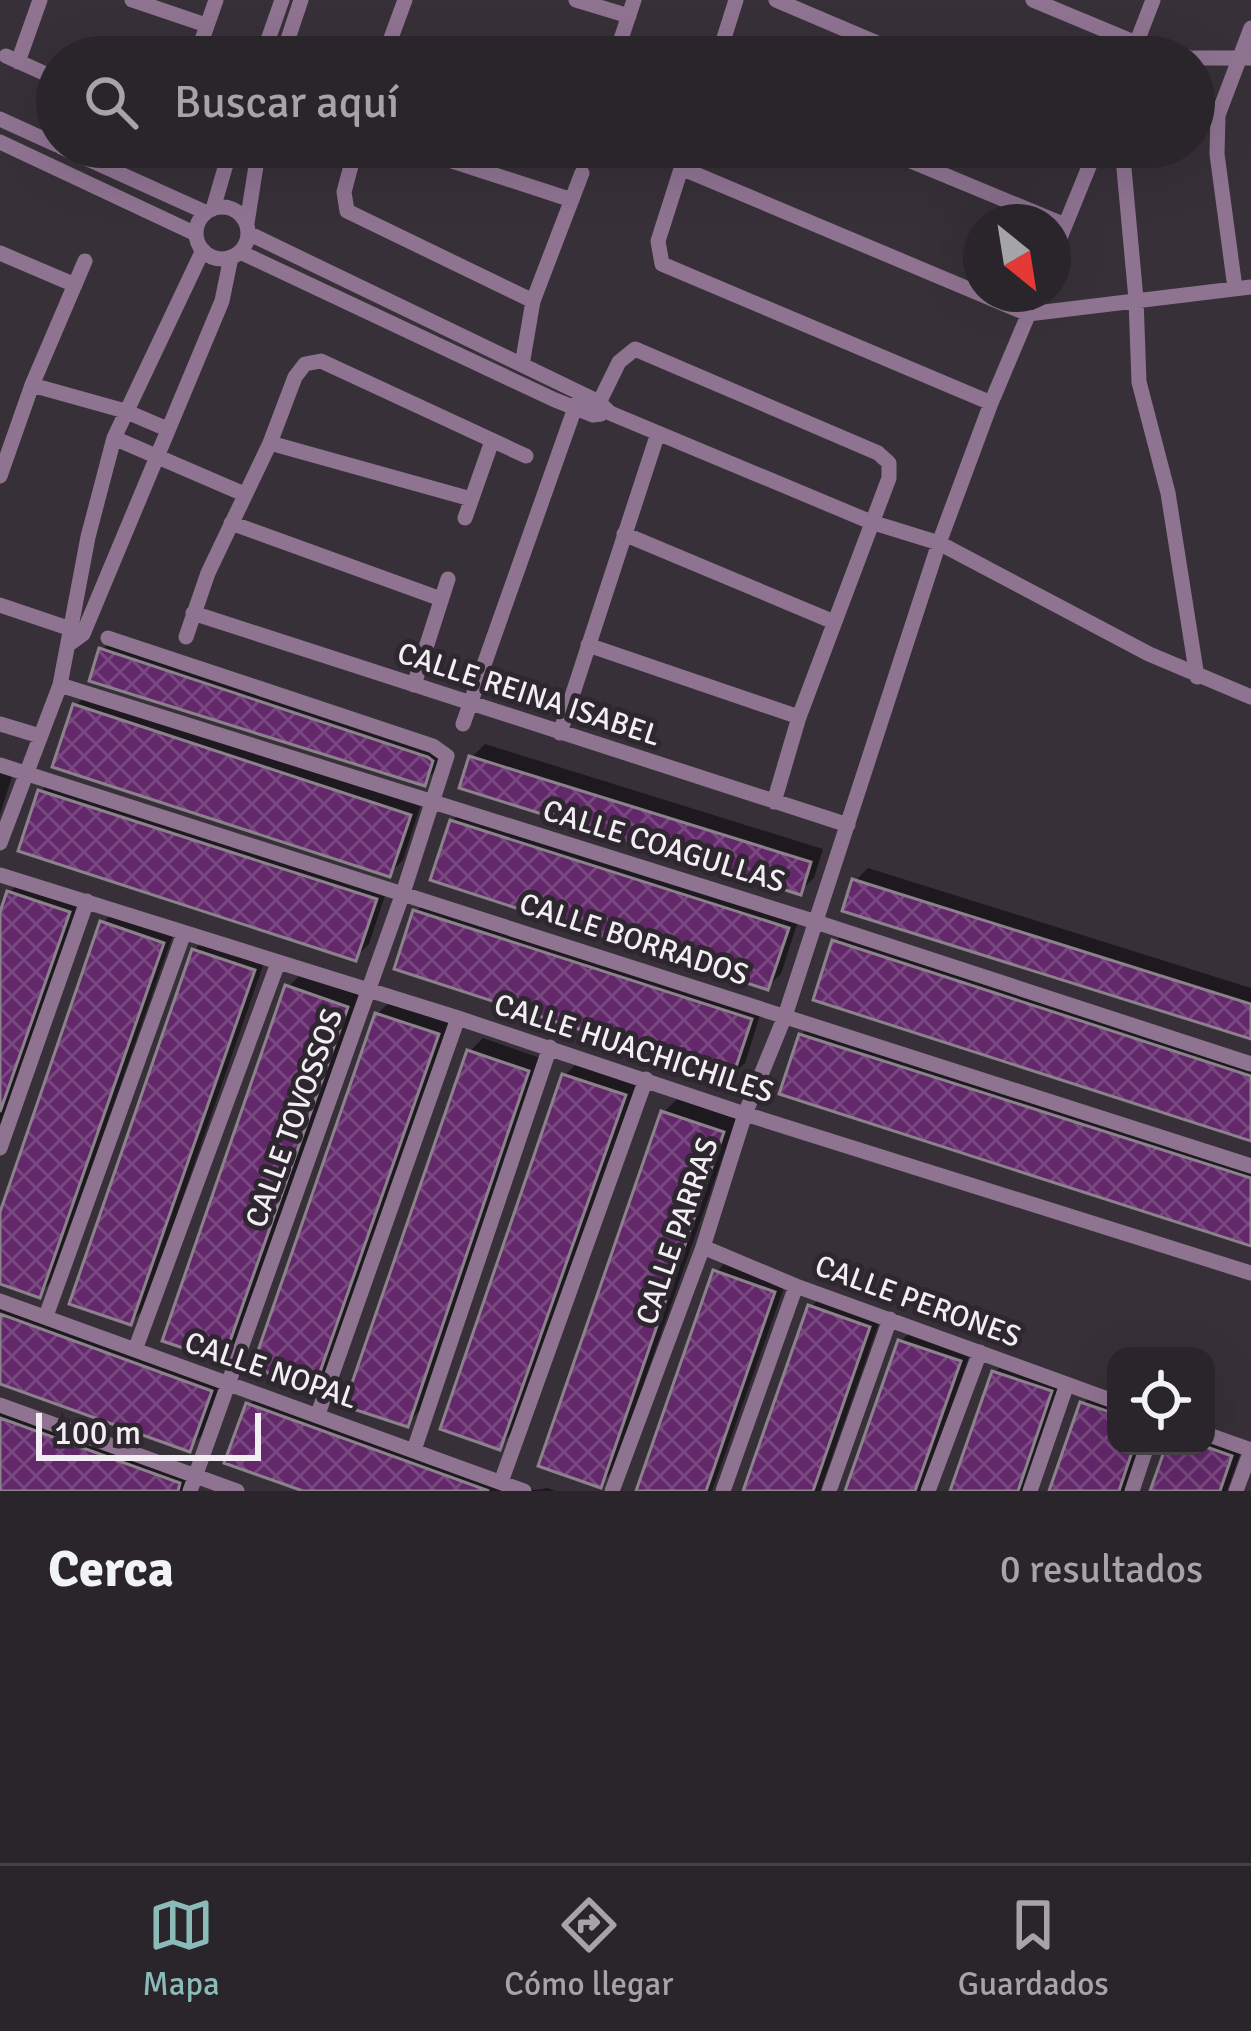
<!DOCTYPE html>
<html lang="es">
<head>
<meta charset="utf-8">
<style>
  body { margin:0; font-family:Signika,sans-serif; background:#322c33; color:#f1f3f6 }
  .controls { position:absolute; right:36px; bottom:36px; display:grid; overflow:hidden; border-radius:24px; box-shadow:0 12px 48px #0002 }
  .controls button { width:108px; height:108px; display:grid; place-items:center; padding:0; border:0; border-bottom:3px solid #464147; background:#2a242b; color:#f1f3f6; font:60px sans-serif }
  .compass { position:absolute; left:963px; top:204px; width:108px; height:108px; border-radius:50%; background:#2a242b; box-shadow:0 12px 48px #0002; rotate:150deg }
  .scale { position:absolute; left:36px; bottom:30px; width:225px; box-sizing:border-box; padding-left:12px; border:6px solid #f3eef3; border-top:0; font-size:33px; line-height:42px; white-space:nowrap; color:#f3eef3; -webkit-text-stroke:9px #2e272f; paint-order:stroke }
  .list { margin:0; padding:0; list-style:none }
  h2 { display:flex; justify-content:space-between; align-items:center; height:156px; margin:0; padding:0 48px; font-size:51px }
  h2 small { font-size:39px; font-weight:400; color:#a5a4a9 }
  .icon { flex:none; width:66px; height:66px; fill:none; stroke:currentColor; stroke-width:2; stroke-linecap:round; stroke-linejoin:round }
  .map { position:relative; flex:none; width:1251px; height:1491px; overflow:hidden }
  .search { position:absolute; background:#2a242b; box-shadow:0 12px 48px #0002; left:36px; right:36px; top:36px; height:132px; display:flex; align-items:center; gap:30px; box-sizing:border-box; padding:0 42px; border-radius:66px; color:#a5a4a9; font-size:45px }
  .sheet { height:372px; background:#2a242b }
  nav { display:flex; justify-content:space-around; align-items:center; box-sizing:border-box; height:168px; border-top:3px solid #464147; background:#2a242b; font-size:33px; color:#a5a4a9 }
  nav a { display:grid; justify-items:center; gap:6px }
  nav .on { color:#8bbbb9 }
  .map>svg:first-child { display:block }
  .shadow { fill:#0007 }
  .building { fill:url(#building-cross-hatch); stroke:#8b828c; stroke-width:3 }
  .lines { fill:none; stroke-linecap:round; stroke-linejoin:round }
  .minor { stroke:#8f7492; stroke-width:15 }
  .labels { text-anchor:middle; stroke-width:10; stroke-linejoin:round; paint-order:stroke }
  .street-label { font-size:30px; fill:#f3eef3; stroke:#2e272f }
</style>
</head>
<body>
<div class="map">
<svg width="1251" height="1491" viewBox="0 0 1251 1491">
  <defs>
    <pattern id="building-cross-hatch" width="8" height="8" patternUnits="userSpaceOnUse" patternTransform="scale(3)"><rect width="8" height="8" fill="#62286a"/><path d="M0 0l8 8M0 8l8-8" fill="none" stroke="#794880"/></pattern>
  </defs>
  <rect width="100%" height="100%" fill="#383039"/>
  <!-- shadow -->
  <path class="shadow" d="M115 637 441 744 437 769 424 782 102 650Z
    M88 693 422 801 403 860 390 873 75 706Z
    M485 744 823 849 814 878 800 891 472 757Z
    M0 763 15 768 0 814Z
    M54 778 388 886 369 944 356 957 41 791Z
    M466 808 800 915 781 974 767 987 452 821Z
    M868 868 1251 988V1036L855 881Z
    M23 879 82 899 0 1138V922L10 892Z
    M429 898 763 1006 745 1063 731 1076 416 912Z
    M116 909 175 929 52 1281 39 1294 0 1281V1221L103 923Z
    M848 928 1251 1060V1137L835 942Z
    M207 937 266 957 144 1309 131 1322 194 950Z
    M301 974 360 994 236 1345 223 1358 288 987Z
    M391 1001 450 1021 327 1372 313 1386 377 1014Z
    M815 1022 1251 1161V1243L801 1035Z
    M483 1038 540 1058 420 1410 407 1424 469 1052Z
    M578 1062 637 1082 512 1433 499 1446 565 1075Z
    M677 1099 736 1119 613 1471 600 1484 663 1113Z
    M729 1259 787 1279 712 1491H639L716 1272Z
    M824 1294 882 1314 820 1491H746L811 1307Z
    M0 1295 223 1377 202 1435 189 1448 0 1381Z
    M914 1328 972 1348 922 1491H849L901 1341Z
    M1008 1359 1063 1378 1025 1491H954L995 1372Z
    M1096 1390 1116 1397V1446H1142L1126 1491H1052L1083 1404Z
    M262 1391 535 1490 547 1488 556 1491H311L249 1405Z
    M0 1401 190 1469 182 1491 0 1489Z
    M1206 1429 1244 1443 1227 1491H1153L1169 1446H1206Z"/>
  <!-- building -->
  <path class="building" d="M99 648 428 757 433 761 425 786 89 681Z
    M73 704 411 815 390 877 52 767Z
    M469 756 811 862 801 895 459 788Z
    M38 790 377 899 356 961 18 851Z
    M450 820 789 928 768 990 430 880Z
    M852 879 1251 1004V1039L842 911Z
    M7 891 70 912 0 1112V912Z
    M413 910 752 1019 732 1079 394 969Z
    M100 921 164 943 40 1298 0 1284V1212Z
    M832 940 1251 1076V1141L813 1000Z
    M192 949 255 970 131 1325 69 1304Z
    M285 985 348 1007 223 1361 162 1341Z
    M375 1013 439 1034 314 1389 252 1368Z
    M799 1034 1251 1178V1246L779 1094Z
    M467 1050 529 1071 408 1427 344 1406Z
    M562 1074 626 1095 500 1450 440 1429Z
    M661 1111 724 1132 601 1488 538 1466Z
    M713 1270 775 1292 706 1491H636Z
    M808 1305 870 1327 813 1491H743Z
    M0 1314 212 1391 190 1452 0 1384Z
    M898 1340 961 1361 915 1491H845Z
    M992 1371 1052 1391 1018 1491H950Z
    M1080 1402 1116 1414V1446H1134L1119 1491H1049Z
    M246 1403 489 1491H303L224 1463Z
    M0 1418 180 1483 178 1491H0Z
    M1166 1446H1204L1232 1456 1220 1491H1150Z"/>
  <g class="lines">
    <!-- minor -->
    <path class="minor" d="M132 0 206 25
      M576 0 629 16
      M776 0 910 57
      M1033 0 1136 43 1188 57
      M388 46 429 57
      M6 56 57 79
      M196 57 216 0
      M262 57 282 0
      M282 57 301 0
      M384 57 405 0
      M615 57 634 0
      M718 57 736 0
      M1131 57 1153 0
      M1194 58H1251
      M18 62 40 0
      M0 119 57 145
      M0 142 196 234
      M61 147 205 212
      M356 147 344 192 347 211 533 301
      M409 147 572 200
      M688 147 658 241 662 264 991 403
      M877 147 1065 225
      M1122 147 1136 299 1139 382 1168 493 1197 677
      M681 168 1028 314 1251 287
      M196 233a26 26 0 1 1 52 0a26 26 0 1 1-52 0Z
      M213 209 231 147
      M247 223 259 147
      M248 233 599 402 610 413 871 522 939 543 1149 654 1251 697
      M240 252 555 400 593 415 601 414
      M0 253 75 285
      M1053 255 1097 147
      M1235 288 1217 154 1218 115 1251 28
      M522 365 533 301 582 173
      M32 385 125 411 167 429
      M593 415 619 362 635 349 878 453 889 463V478L799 717 774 802
      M114 438 244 494
      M270 443 471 499
      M0 476 32 385 85 261
      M465 518 492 441
      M231 523 441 599
      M624 534 834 622
      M0 605 74 630
      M193 613 848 825
      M186 637 208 573 270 443 295 377 305 364 321 361 526 456
      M108 638 433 746 447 756 403 893 190 1491
      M68 645 83 634 222 301 231 257
      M588 645 799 717
      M60 685 816 922 1251 1064
      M414 685 448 579
      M0 724 40 736
      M463 724 577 402
      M560 733 658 433
      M0 765 1251 1166
      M0 843 60 685 88 537 114 438 203 250
      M0 875 458 1018 745 1114 1251 1273
      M0 1148 87 901
      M703 1247 796 1286 1116 1402
      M0 1301 524 1491
      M46 1316 184 933
      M135 1350 278 963
      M0 1405 237 1491
      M318 1414 458 1018
      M1206 1434 1251 1450 1236 1491
      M414 1450 550 1047
      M501 1482 646 1079
      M612 1491 703 1247 745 1114 785 1016 939 543 991 403 1037 294
      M723 1491 796 1286
      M829 1491 890 1319
      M928 1491 980 1352
      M1030 1491 1067 1384
      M1132 1491 1147 1446"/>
  </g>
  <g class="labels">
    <!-- street labels -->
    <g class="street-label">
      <text transform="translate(529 694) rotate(18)" y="10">CALLE REINA ISABEL</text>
      <text transform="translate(664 846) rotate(17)" y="10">CALLE COAGULLAS</text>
      <text transform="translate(634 939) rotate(18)" y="10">CALLE BORRADOS</text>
      <text transform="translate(634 1048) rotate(18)" y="10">CALLE HUACHICHILES</text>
      <text transform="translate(294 1118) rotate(-70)" y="10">CALLE TOVOSSOS</text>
      <text transform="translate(677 1231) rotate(-71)" y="10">CALLE PARRAS</text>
      <text transform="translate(918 1301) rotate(20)" y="10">CALLE PERONES</text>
      <text transform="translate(271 1370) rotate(19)" y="10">CALLE NOPAL</text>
    </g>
  </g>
</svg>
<div class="controls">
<button><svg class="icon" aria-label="locate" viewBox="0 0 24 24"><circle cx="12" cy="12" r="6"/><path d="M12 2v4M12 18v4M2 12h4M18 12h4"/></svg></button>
</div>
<svg class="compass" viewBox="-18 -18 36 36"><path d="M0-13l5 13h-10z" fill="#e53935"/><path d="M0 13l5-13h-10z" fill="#a5a4a9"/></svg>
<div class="scale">100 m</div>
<div class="search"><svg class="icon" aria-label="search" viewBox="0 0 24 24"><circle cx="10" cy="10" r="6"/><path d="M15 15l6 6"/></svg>Buscar aquí</div>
</div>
<section class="sheet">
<h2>Cerca<small>0 resultados</small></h2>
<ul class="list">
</ul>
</section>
<nav>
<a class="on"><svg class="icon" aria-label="map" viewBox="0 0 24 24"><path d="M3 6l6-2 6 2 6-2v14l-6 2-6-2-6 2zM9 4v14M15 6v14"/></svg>Mapa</a>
<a><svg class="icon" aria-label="directions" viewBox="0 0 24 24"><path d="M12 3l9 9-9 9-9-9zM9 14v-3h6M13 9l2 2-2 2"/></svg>Cómo llegar</a>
<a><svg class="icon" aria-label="saved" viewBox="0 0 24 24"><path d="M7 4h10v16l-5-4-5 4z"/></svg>Guardados</a>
</nav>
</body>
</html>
